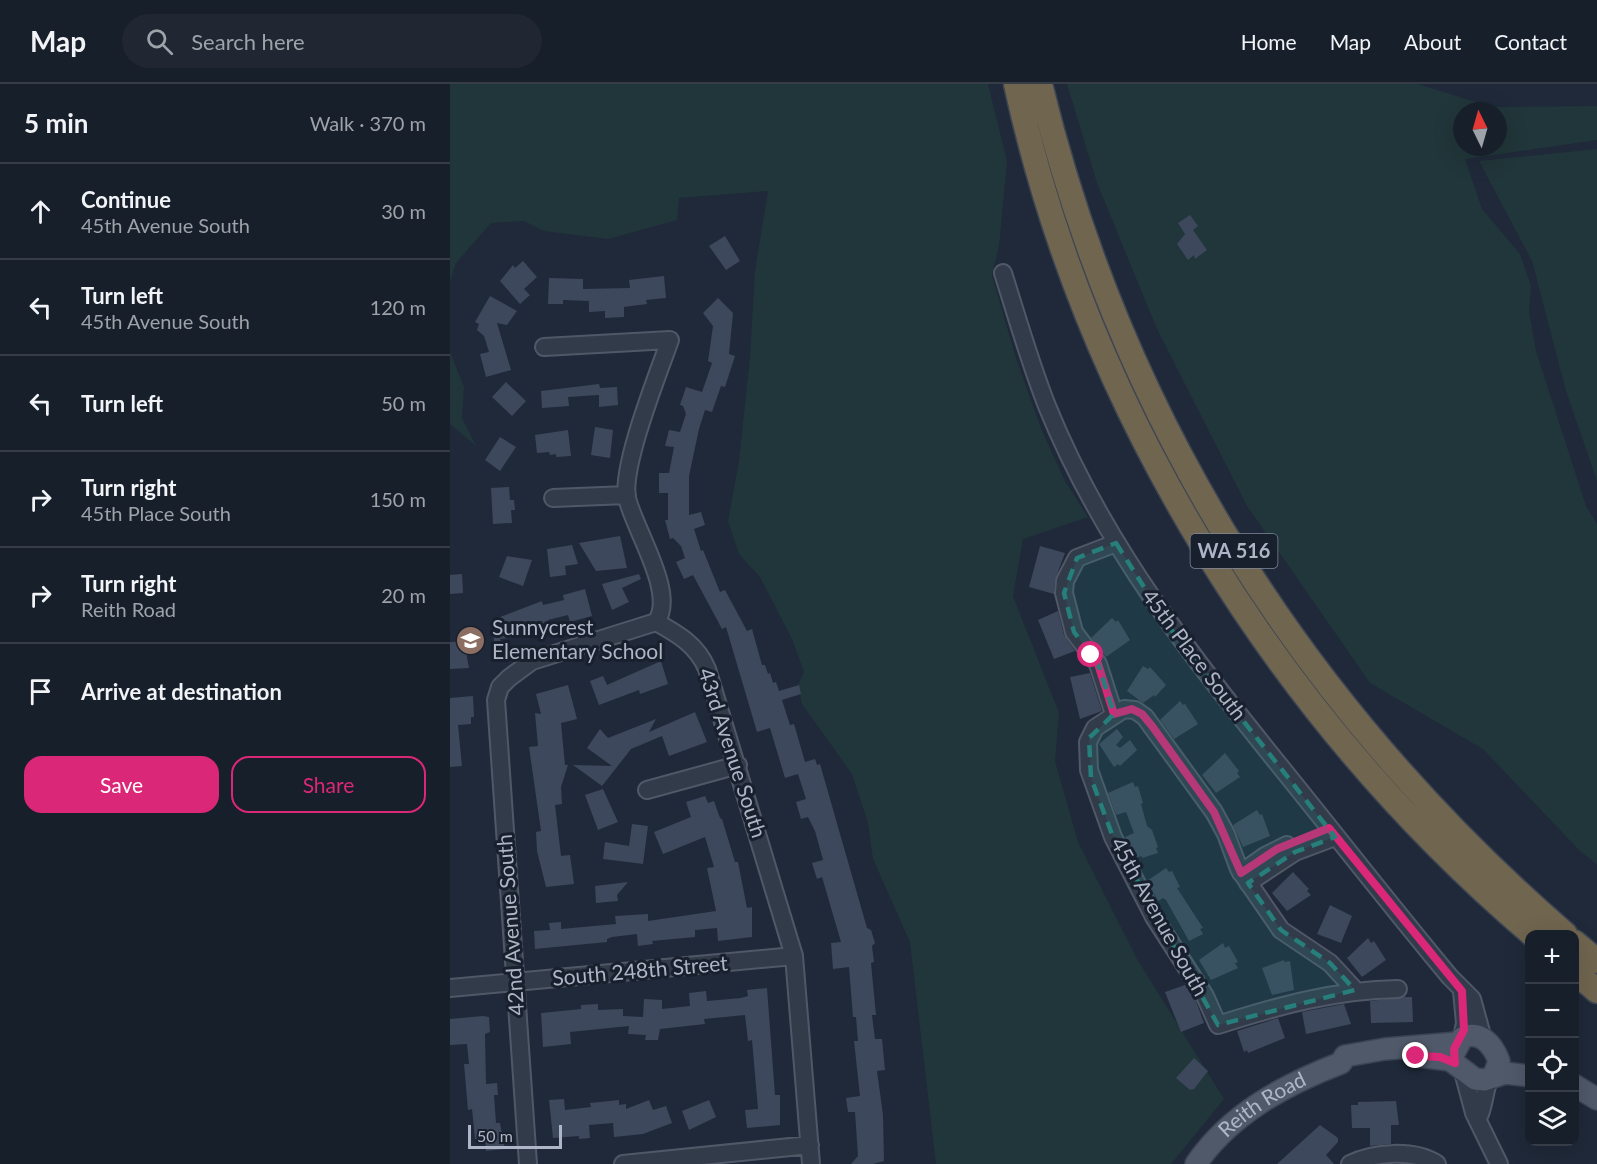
<!DOCTYPE html>
<html lang="en">
<head>
<meta charset="utf-8">
<style>
  body { margin:0; font-family:Lato,sans-serif; background:#202733; color:#f1f3f6 }
  .controls { position:absolute; right:18px; bottom:18px; display:grid; overflow:hidden; border-radius:12px; box-shadow:0 6px 24px #0002 }
  .controls button { width:54px; height:54px; display:grid; place-items:center; padding:0; border:0; border-bottom:2px solid #363d47; background:#171f2b; color:#f1f3f6; font:30px sans-serif }
  .compass { position:absolute; left:1003px; top:18px; width:54px; height:54px; border-radius:50%; background:#171f2b; box-shadow:0 6px 24px #0002; rotate:355deg }
  .scale { position:absolute; left:18px; bottom:15px; width:94px; box-sizing:border-box; padding-left:6px; border:3px solid #adb5c6; border-top:0; font-size:16px; line-height:21px; white-space:nowrap; color:#adb5c6; -webkit-text-stroke:4px #18202e; paint-order:stroke }
  .stop { position:absolute; width:18px; height:18px; margin:-14px; border:4px solid #db2777; border-radius:50%; background:#fff }
  .stop.end { background:#db2777; border-color:#fff; box-shadow:0 2px 6px #0008 }
  .list { margin:0; padding:0; list-style:none }
  h2 { display:flex; justify-content:space-between; align-items:center; height:78px; margin:0; padding:0 24px; font-size:26px }
  h2 small { font-size:20px; font-weight:400; color:#9ea2a9 }
  .list li { display:grid; grid-template-columns:39px 1fr auto; gap:18px; align-items:center; box-sizing:border-box; height:96px; padding:0 24px; border-top:2px solid #363d47 }
  .list b { display:block; font-size:22px; white-space:nowrap }
  .list p { margin:0; font-size:20px; white-space:nowrap; color:#9ea2a9 }
  .list em { font-size:20px; font-style:normal; color:#9ea2a9 }
  .actions { display:flex; gap:12px; padding:18px 24px }
  .actions a { flex:1; padding:14px 0; border:2px solid #db2777; border-radius:18px; text-align:center; font-size:21px; color:#db2777 }
  .actions .main { background:#db2777; color:#fff }
  .icon { flex:none; width:33px; height:33px; fill:none; stroke:currentColor; stroke-width:2; stroke-linecap:round; stroke-linejoin:round }
  .map { position:relative; flex:none; width:1147px; height:1080px; overflow:hidden }
  header { display:flex; align-items:center; gap:36px; box-sizing:border-box; height:84px; padding:0 30px; background:#171f2b; border-bottom:2px solid #363d47 }
  header strong { font-size:28px }
  nav { display:flex; gap:33px; margin-inline-start:auto; font-size:21px }
  .search { width:420px; height:54px; background:#202733; display:flex; align-items:center; gap:15px; box-sizing:border-box; padding:0 21px; border-radius:33px; color:#9ea2a9; font-size:22px }
  main { display:flex }
  aside { flex:1; background:#171f2b }
  .map>svg:first-child { display:block }
  .green { fill:#21363a; fill-rule:evenodd }
  .building { fill:#3d485c }
  .lines { fill:none; stroke-linecap:round; stroke-linejoin:round }
  .minor-casing { stroke:#505867; stroke-width:20 }
  .major-casing { stroke:#3c4453; stroke-width:24 }
  .highway-casing { stroke:#3d4554; stroke-width:27 }
  .minor { stroke:#323b49; stroke-width:16 }
  .major { stroke:#50596a; stroke-width:21 }
  .highway { stroke:#70654f; stroke-width:24 }
  .route { stroke:#db2777; stroke-width:8 }
  .marked { fill:#277f7b; fill-opacity:0.2; stroke:#277f7b; stroke-width:4.5; stroke-dasharray:12 8; stroke-linejoin:round }
  .labels { text-anchor:middle; stroke-width:6; stroke-linejoin:round; paint-order:stroke }
  .shield { fill:#18202e; stroke:#808898; stroke-width:1.5 }
  .shield-label { font-size:20px; font-weight:bold; fill:#adb5c6 }
  .poi-label { font-size:21px; fill:#adb5c6; stroke:#18202e; text-anchor:start }
  .street-label { font-size:21px; fill:#adb5c6; stroke:#18202e }
</style>
</head>
<body>
<header>
<strong>Map</strong>
<div class="search"><svg class="icon" aria-label="search" viewBox="0 0 24 24"><circle cx="10" cy="10" r="6"/><path d="M15 15l6 6"/></svg>Search here</div>
<nav><a>Home</a><a>Map</a><a>About</a><a>Contact</a></nav>
</header>
<main>
<aside>
<h2>5 min<small>Walk · 370 m</small></h2>
<ul class="list">
<li><svg class="icon" aria-label="ahead" viewBox="0 0 24 24"><path d="M12 20V5M6 11l6-6 6 6"/></svg><div><b>Continue</b><p>45th Avenue South</p></div><em>30 m</em></li>
<li><svg class="icon" aria-label="left" viewBox="0 0 24 24"><path d="M17 20v-9H6M10 6l-5 5 5 5"/></svg><div><b>Turn left</b><p>45th Avenue South</p></div><em>120 m</em></li>
<li><svg class="icon" aria-label="left" viewBox="0 0 24 24"><path d="M17 20v-9H6M10 6l-5 5 5 5"/></svg><div><b>Turn left</b></div><em>50 m</em></li>
<li><svg class="icon" aria-label="right" viewBox="0 0 24 24"><path d="M7 20v-9h11M14 6l5 5-5 5"/></svg><div><b>Turn right</b><p>45th Place South</p></div><em>150 m</em></li>
<li><svg class="icon" aria-label="right" viewBox="0 0 24 24"><path d="M7 20v-9h11M14 6l5 5-5 5"/></svg><div><b>Turn right</b><p>Reith Road</p></div><em>20 m</em></li>
<li><svg class="icon" aria-label="arrive" viewBox="0 0 24 24"><path d="M6 21V4h12l-3 4 3 4H6"/></svg><div><b>Arrive at destination</b></div></li>
</ul>
<div class="actions"><a class="main">Save</a><a>Share</a></div>
</aside>
<div class="map">
<svg width="1147" height="1080" viewBox="0 0 1147 1080">
  <rect width="100%" height="100%" fill="#1f2939"/>
  <!-- green -->
  <path class="green" d="M0 0H538L557 77 549 162 542 191 565 271 592 347 615 397 638 433 573 455 563 512 609 629 605 677 628 758 687 875 774 1015 721 1080H486L460 858 423 775 418 739 402 690 352 620 348 601 354 588 342 555 310 493 289 470 278 437 289 377 300 273 305 187 318 107 229 114 227 136 158 155 94 147 74 137 41 139 6 179 0 197Z
    M617 0H968L1041 23 1147 22V56L1015 75 1032 125 1070 170 1081 202 1079 228 1086 267 1136 422 1147 440V780L1130 767 1033 665 920 599 797 422 707 245 647 99ZM1012 27H1048V63H1012Z
    M1147 65V397L1116 307 1082 177 1029 77Z
    M0 268 14 303 12 334 26 362 0 340Z"/>
  <!-- building -->
  <path class="building" d="M740 131 748 142 743 146 757 166 745 175 744 171 738 176 727 160 735 150 728 139Z
    M275 152 290 177 276 186 259 162Z
    M73 177 87 193 74 205 80 211 70 220 50 197 63 181 65 184Z
    M214 192 216 214 196 216 197 220 174 223V233L155 234V227L139 228V217L113 216V220H98L99 194 133 195V205L180 204 179 196Z
    M40 212 67 227 57 241 47 239 61 286 36 293 30 270 39 268 34 252 27 246 29 240 25 238Z
    M268 214 283 229 279 270 285 272 275 303 271 302 262 328 255 326 249 345 239 392V431L251 428 255 441 244 445 251 467 253 466 270 508 275 506 297 547 302 545 312 581H315L318 590 320 589 323 599 326 598 329 607 349 601 351 610 332 616 340 641 344 640 355 678 365 675 367 681 370 680 417 844 421 846 425 859 422 862 424 878 421 879 426 931H422L425 955H432L435 986 427 987 433 1031 434 1077 423 1080H401L408 1072 405 1028H398L396 1014 410 1012 404 957H408L406 933H403L399 883 383 885 381 859 391 858 372 793 367 795 362 779 373 776 365 747 358 733 351 735 346 718 356 715 348 690 335 694 320 644 307 648 276 543 272 545 243 491 234 495 226 478 235 474 231 462 223 454 220 455 215 436H218V409H209V389H219L224 363 215 362 219 346 230 348 236 330 233 322 230 321 236 303 252 308 262 279 258 277 263 242 253 229Z
    M56 298 76 317 62 332 42 313Z
    M149 300 150 304 167 303 168 321 149 323V311L118 313 119 322 92 324 91 307Z
    M145 343 163 346 160 374 141 371Z
    M118 346 121 372 106 373V370L100 371 99 368 87 369 85 351Z
    M50 353 66 363 50 387 35 376Z
    M59 403 60 416H64L65 426H61L62 439 43 440 41 404Z
    M170 452 177 484 146 487 129 459Z
    M122 461 128 480 115 482 116 491 100 493 97 465Z
    M590 462 615 469 605 496 604 510 579 503Z
    M57 472 82 476 73 502 49 493Z
    M12 490 13 509 0 510V491Z
    M189 490 191 495 172 504 179 518 162 526 152 500Z
    M135 505 142 532 120 538 118 531 98 536 100 541 85 547 83 541 65 547 66 553 50 555 54 567 45 570 42 536 92 517 93 521 114 516 113 511Z
    M608 527 614 551 625 567 604 575 588 536Z
    M662 534 666 538 668 536 680 556 656 573 641 554Z
    M14 557 19 584 0 585V558Z
    M211 577 218 600 190 610 189 606 149 621 140 597 153 592 157 601Z
    M693 582 698 585 700 583 716 601 705 613 704 611 693 619 677 607Z
    M640 589 652 627 630 635 620 593Z
    M118 601 127 635 111 639 115 681H118L111 703 112 720 105 721 111 772 120 771 124 800 96 803 87 767 86 748 91 747 79 663 88 662 85 629 91 630 86 610Z
    M23 612 24 633H21V640L8 641 12 682 0 683V614Z
    M730 617 733 621 735 620 748 640 724 655 710 636Z
    M245 628 257 658 219 672 212 652 181 665 152 702 123 681 162 682 137 664 150 645 158 654 206 635 199 648Z
    M667 645 673 653 666 661 670 664 680 656 687 666 670 682 668 680 664 683 649 660Z
    M775 669 789 687 787 689 790 693 766 709 752 691Z
    M683 698 685 703 688 702 693 719 691 720 697 742 702 746 708 763 706 764 708 769 692 774V772L685 774 675 753 684 749 676 728 666 731 658 709Z
    M153 705 168 738 148 746 135 711Z
    M255 712 258 719 264 717 270 734 272 735 285 778H288L297 824 302 823V853L268 857 267 844 245 846V853L202 857 203 860 188 862 187 850 162 853 157 855V858L85 865 84 847 100 846 99 839 111 838V845L166 840 165 832 198 830V837L266 827 257 784 264 783 255 753 213 770 204 748 241 733 236 718Z
    M807 726 810 731 812 730 820 752 793 763 783 741Z
    M182 740 198 742 193 780 153 775 155 758 179 762Z
    M716 784 719 788 722 787 730 803 727 804 753 844 750 845 753 850 739 857 716 816 713 814 708 817 697 797Z
    M843 788 859 805 857 807 861 811 837 827 822 809Z
    M178 798 167 811 168 817 146 819 145 802Z
    M880 821 902 832 891 859 867 850Z
    M918 854 921 859 924 857 936 876 912 893 897 874Z
    M773 859 775 864 779 862 788 878 785 879 788 884 761 896 749 876Z
    M834 876V878L840 877 844 906 822 911 812 884Z
    M735 901 746 917 754 939 731 948 715 908Z
    M317 904 325 1011H330V1041L297 1044 295 1026 308 1025 302 956 298 957 295 931 254 935 255 940 210 945 208 956H195L196 951 178 950 179 942 120 948 121 960 93 963 91 929 131 925V921L148 920V926L173 925V932L193 933 194 915 212 916V925L240 922 239 909 256 907 257 917 291 914 298 912 297 906Z
    M954 913H962L963 938 921 939 920 917Z
    M894 920 901 940 856 950 852 928Z
    M33 932 39 933 40 948 35 950 36 1000 47 999 48 1011H44L46 1039H50L55 1065 36 1067 35 1054 25 1055 22 1025 18 1026 14 980H19L17 960 0 961V935Z
    M828 934 835 954 798 969 797 966 794 968 787 947Z
    M744 974 758 987 744 1005 740 1006 726 994Z
    M114 1015 115 1026 141 1023 140 1019 169 1016V1021L176 1020V1025L199 1016 203 1026 216 1022 222 1039 193 1050 164 1053 163 1039 139 1041 140 1054 129 1055V1052L103 1054 99 1016Z
    M259 1016 266 1033 239 1046 232 1027Z
    M946 1017 949 1041H941V1060L920 1062V1044H902L901 1021H908V1018Z
    M870 1041 888 1054V1058L876 1071 884 1080H827Z"/>
  <g class="lines">
    <defs>
      <path id="minor" d="M553 189C567 233 580 279 597 322 653 461 745 577 838 692 892 759 945 827 1000 893L1022 915 1033 955
        M94 263 220 256C208 290 171 382 177 414 185 447 227 510 206 538
        M103 414 177 411
        M206 538C228 550 247 561 257 585L344 872 361 1080
        M664 630 648 580 624 548 614 509 615 497 627 474 666 459
        M197 706 288 681
        M791 789 815 772 837 761
        M798 799 845 768 885 753
        M0 904 344 872
        M905 906 880 879 831 846 789 785 776 750 764 728 695 633 685 626 674 625 645 644 638 658 639 686 663 753 704 833 755 912 768 941C828 922 884 906 948 905
        M1012 954 1015 939 1012 907
        M1013 988 1024 1029 1049 1080
        M1028 1034C1034 1026 1034 1005 1040 994
        M78 1080 46 616 50 603 59 594 82 577 206 538
        M173 1080 360 1061
        M900 1080C924 1068 964 1065 987 1080"/>
      <g id="major">
        <path d="M1004 969 1012 954C1030 945 1043 961 1049 977L1044 991"/>
        <path d="M968 972 1000 976 1025 995 1034 996 1055 989 1080 992"/>
        <path d="M1124 1001 1147 1015"/>
        <path id="s1" d="M746 1080C780 1030 836 1000 891 979L895 972 935 965 1007 959"/>
      </g>
      <path id="highway" d="M566 0C638 328 828 633 1082 850
        M590 0C672 338 854 624 1115 850
        M1124 858 1147 877
        M1124 887 1147 907"/>
    </defs>
    <!-- minor casing -->
    <use href="#minor" class="minor-casing"/>
    <!-- major casing -->
    <use href="#major" class="major-casing"/>
    <!-- highway casing -->
    <use href="#highway" class="highway-casing"/>
    <!-- minor -->
    <use href="#minor" class="minor"/>
    <!-- major -->
    <use href="#major" class="major"/>
    <!-- highway -->
    <use href="#highway" class="highway"/>
  </g>
  <g class="lines">
    <!-- route -->
    <path class="route" d="M641 571 648 580 664 630 682 625 692 630 702 642 764 728 791 789 827 765 879 744 1012 907 1014 946 1004 965 1005 979 990 973 966 972"/>
  </g>
  <!-- marked area -->
  <path class="marked" d="M666 459 720 544 885 753 845 768 798 799 831 846 880 879 905 906 768 941 663 753 641 694 639 654 664 630 648 580 624 548 614 509 627 474Z"/>
  <!-- icons -->
  <defs>
    <symbol id="school-disc" viewBox="-11 -11 22 22"><circle r="9.5" fill="#8d6e63" stroke="#18202e"/><path d="M0-5L7-2L0 1L-7-2ZM-4 1L0 2.5L4 1V4Q0 6-4 4Z" fill="#fff"/></symbol>
  </defs>
  <g fill-rule="evenodd">
    <use href="#school-disc" x="4" y="540" width="33" height="33"/>
  </g>
  <g class="labels">
    <!-- shield labels -->
    <rect class="shield" x="740.5" y="450" width="87" height="34" rx="4.5"/>
    <g class="shield-label">
      <text x="784" y="474">WA 516</text>
    </g>
    <!-- poi labels -->
    <g class="poi-label">
      <text x="42" y="551">Sunnycrest<tspan x="42" dy="24">Elementary School</tspan></text>
    </g>
    <!-- street labels -->
    <g class="street-label">
      <text transform="translate(744 571) rotate(53)" y="7">45th Place South</text>
      <text transform="translate(282 669) rotate(72)" y="7">43rd Avenue South</text>
      <text transform="translate(709 833) rotate(61)" y="7">45th Avenue South</text>
      <text transform="translate(61 841) rotate(-94)" y="7">42nd Avenue South</text>
      <text transform="translate(190 887) rotate(-5)" y="7">South 248th Street</text>
      <text dy="7" stroke="none"><textPath href="#s1" startOffset="90">Reith Road</textPath></text>
    </g>
  </g>
</svg>
<div class="controls">
<button>+</button>
<button>−</button>
<button><svg class="icon" aria-label="locate" viewBox="0 0 24 24"><circle cx="12" cy="12" r="6"/><path d="M12 2v4M12 18v4M2 12h4M18 12h4"/></svg></button>
<button><svg class="icon" aria-label="layers" viewBox="0 0 24 24"><path d="M12 4l9 5-9 5-9-5zM3 14l9 5 9-5"/></svg></button>
</div>
<svg class="compass" viewBox="-18 -18 36 36"><path d="M0-13l5 13h-10z" fill="#e53935"/><path d="M0 13l5-13h-10z" fill="#9ea2a9"/></svg>
<div class="scale">50 m</div>
<div class="stop" style="left:641px;top:571px"></div>
<div class="stop end" style="left:966px;top:972px"></div>
</div>
</main>
</body>
</html>
